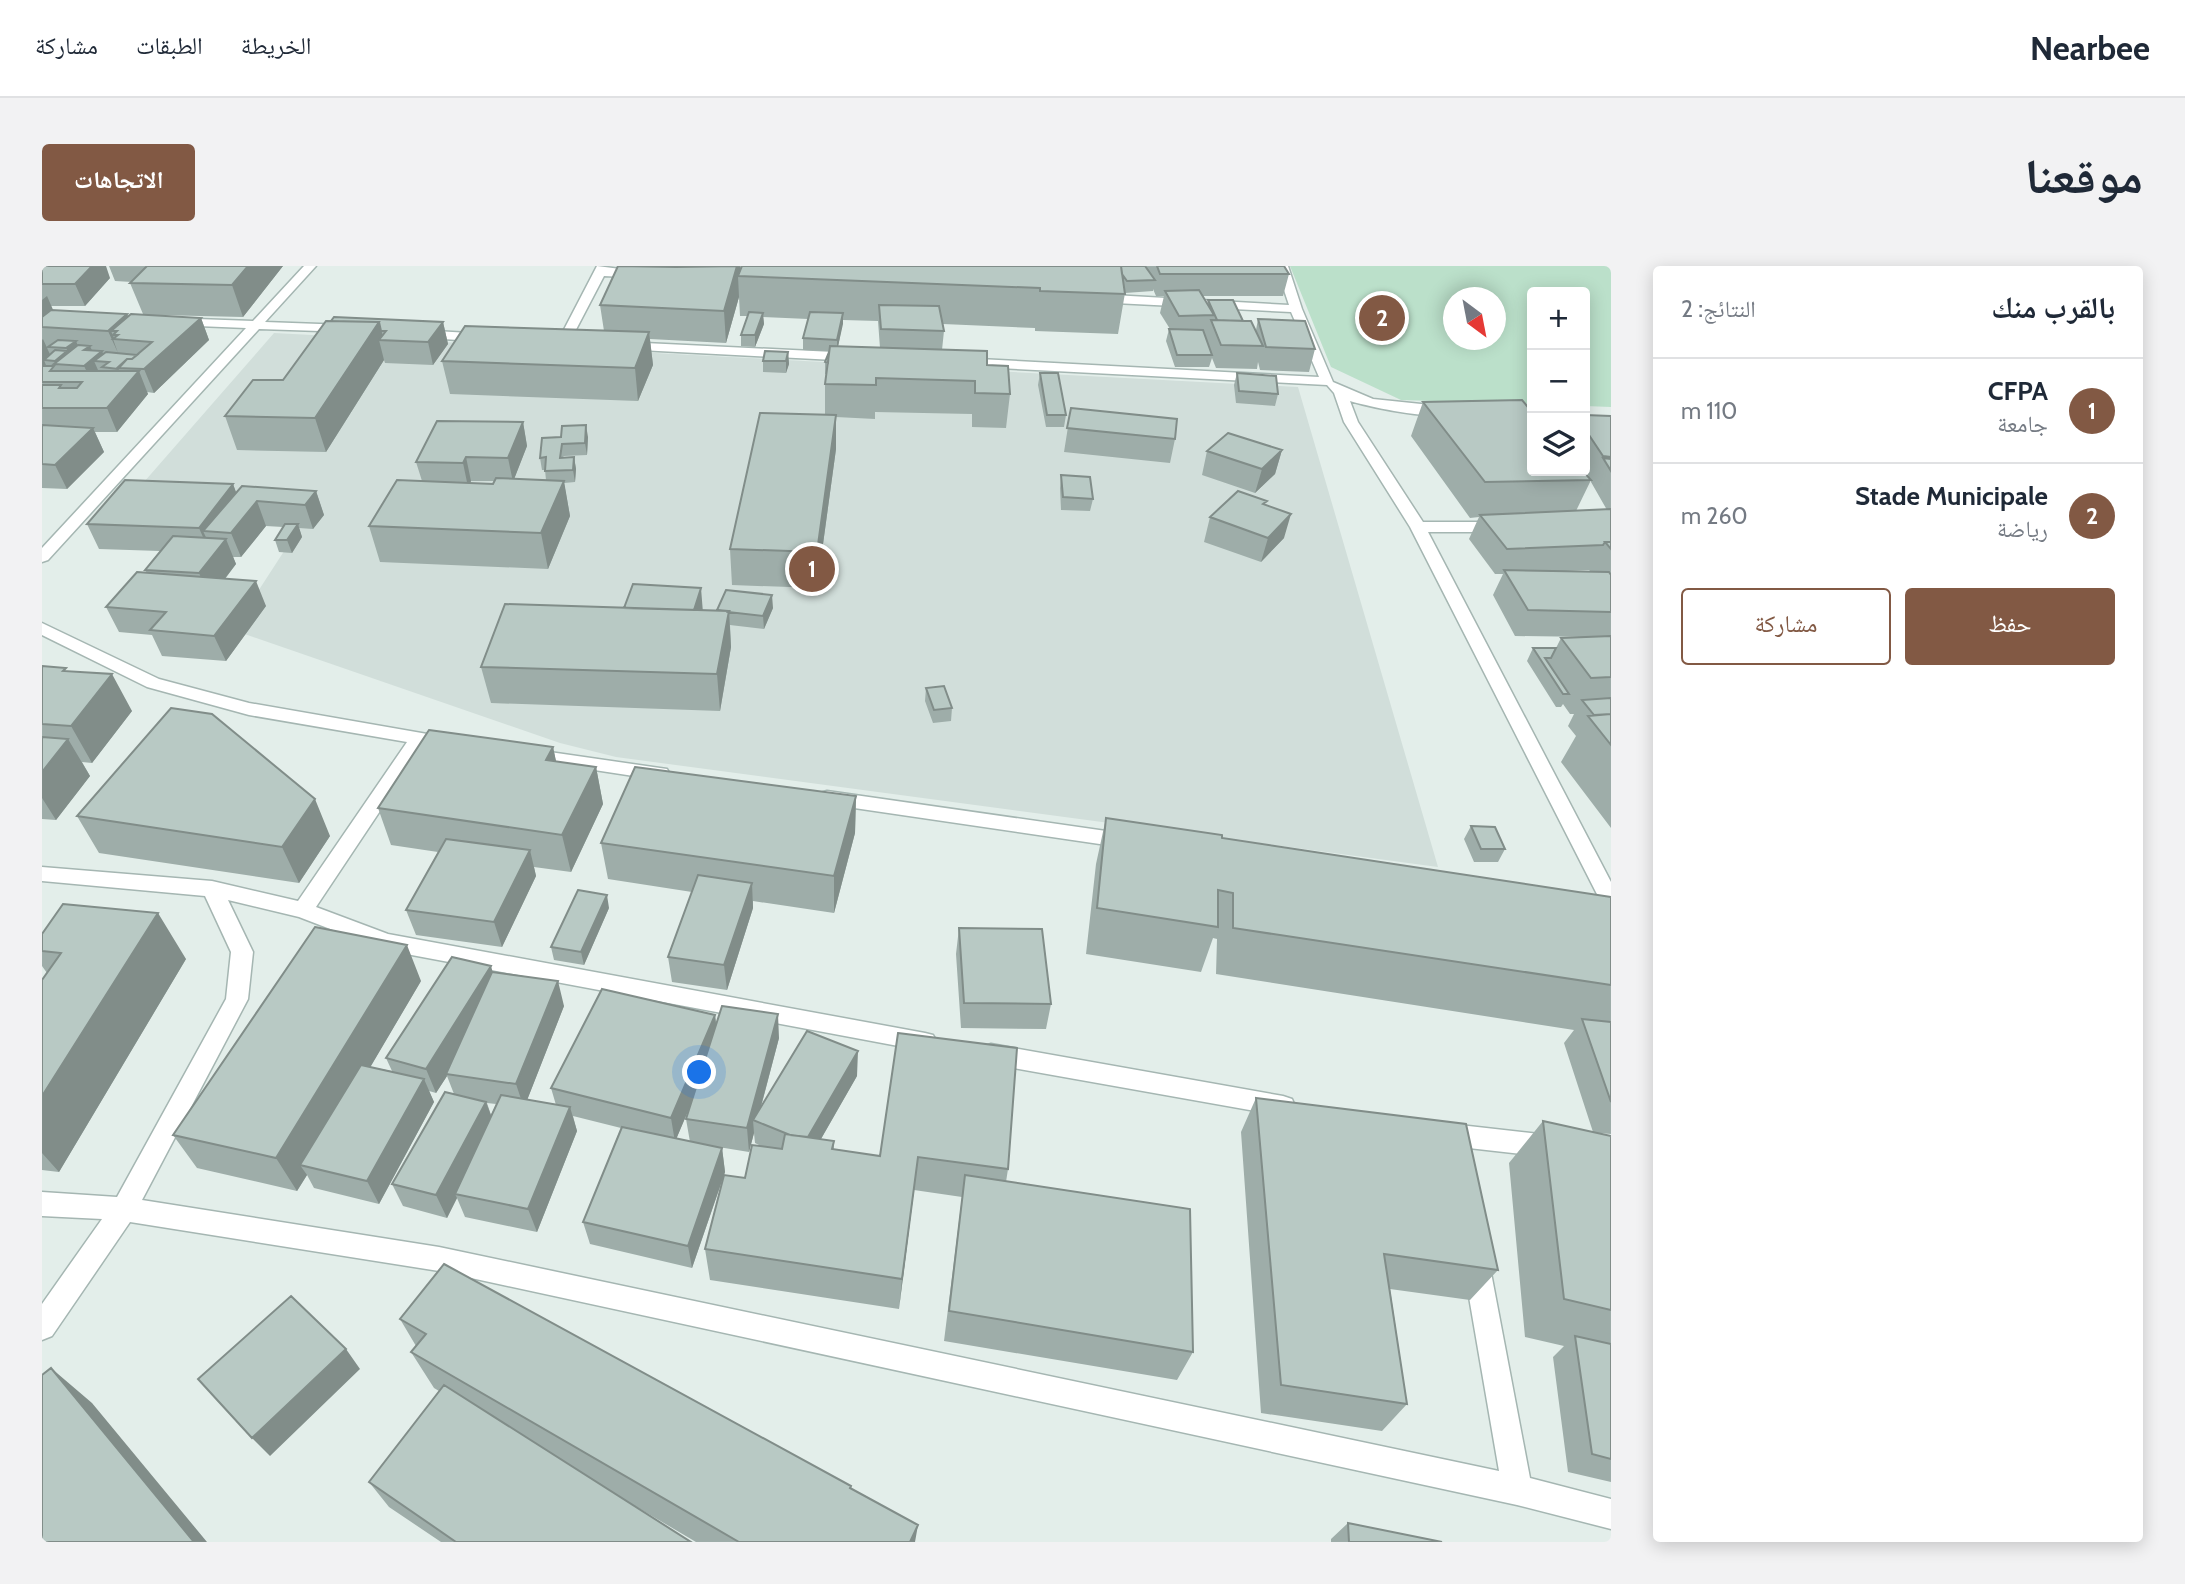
<!DOCTYPE html>
<html lang="ar">
<head>
<meta charset="utf-8">
<style>
  body { margin:0; font-family:Cabin,"Noto Naskh Arabic",sans-serif; background:#f2f2f3; color:#1f2937; direction:rtl }
  .controls { position:absolute; right:21px; top:21px; display:grid; overflow:hidden; border-radius:7px; box-shadow:0 4px 18px #0003 }
  .controls button { width:63px; height:63px; display:grid; place-items:center; padding:0; border:0; border-bottom:2px solid #e0e1e3; background:#fff; color:#1f2937; font:35px sans-serif }
  .compass { position:absolute; left:1401px; top:21px; width:63px; height:63px; border-radius:50%; background:#fff; box-shadow:0 4px 18px #0003; rotate:148deg }
  .you { position:absolute; left:658px; top:807px; width:24px; height:24px; margin:-18px; border:5px solid #fff; border-radius:50%; background:#1a73e8; box-shadow:0 0 0 10px #1a73e833 }
  .badge { display:grid; place-items:center; width:46px; height:46px; border-radius:50%; background:#825944; color:#fff; font-size:23px; font-weight:700 }
  .pin { position:absolute; translate:-50% -50%; border:4px solid #fff; box-shadow:0 2px 7px #0006 }
  .list { margin:0; padding:0; list-style:none }
  h2 { display:flex; justify-content:space-between; align-items:center; height:91px; margin:0; padding:0 28px; font-size:30px }
  h2 small { font-size:23px; font-weight:400; color:#747a83 }
  .list li { display:grid; grid-template-columns:46px 1fr auto; gap:21px; align-items:center; box-sizing:border-box; height:105px; padding:0 28px; border-top:2px solid #e0e1e3 }
  .list b { display:block; font-size:26px; white-space:nowrap }
  .list p { margin:0; font-size:23px; white-space:nowrap; color:#747a83 }
  .list em { font-size:23px; font-style:normal; color:#747a83 }
  .actions { display:flex; gap:14px; padding:21px 28px }
  .actions a { flex:1; padding:16px 0; border:2px solid #825944; border-radius:7px; text-align:center; font-size:24px; color:#825944 }
  .actions .main { background:#825944; color:#fff }
  .icon { flex:none; width:38px; height:38px; fill:none; stroke:currentColor; stroke-width:2; stroke-linecap:round; stroke-linejoin:round }
  .map { position:relative; flex:none; width:1569px; height:1276px; overflow:hidden; direction:ltr; border-radius:7px }
  header { display:flex; align-items:center; gap:42px; box-sizing:border-box; height:98px; padding:0 35px; background:#fff; border-bottom:2px solid #e0e1e3 }
  header strong { font-size:33px }
  nav { display:flex; gap:38px; margin-inline-start:auto; font-size:24px }
  .intro { display:flex; align-items:center; justify-content:space-between; box-sizing:border-box; height:168px; padding:0 42px }
  h1 { margin:0; font-size:49px }
  .button { padding:18px 32px; border-radius:7px; background:#825944; color:#fff; font-size:24px; font-weight:700 }
  main { display:flex; gap:42px; padding:0 42px }
  aside { flex:1; background:#fff; border-radius:7px; box-shadow:0 4px 18px #0003 }
  .map>svg:first-child { display:block }
  .built { fill:#d1deda }
  .green { fill:#bbe0ca; fill-rule:evenodd }
  .lines { fill:none; stroke-linecap:round; stroke-linejoin:round }
  .street-casing { stroke:#a5b6b2; stroke-width:3 }
  .street { fill:#fff; fill-rule:evenodd }
  .wall { fill:#9eada9; fill-rule:evenodd }
  .shaded-wall { fill:#818d89 }
  .building { fill:#b8c9c4; stroke:#818d89; stroke-width:2 }
</style>
</head>
<body>
<header>
<strong>Nearbee</strong>
<nav><a>الخريطة</a><a>الطبقات</a><a>مشاركة</a></nav>
</header>
<div class="intro"><h1>موقعنا</h1><a class="button">الاتجاهات</a></div>
<main>
<aside>
<h2>بالقرب منك<small>النتائج: 2</small></h2>
<ul class="list">
<li><span class="badge">1</span><div><b>CFPA</b><p>جامعة</p></div><em>110 m</em></li>
<li><span class="badge">2</span><div><b>Stade Municipale</b><p>رياضة</p></div><em>260 m</em></li>
</ul>
<div class="actions"><a class="main">حفظ</a><a>مشاركة</a></div>
</aside>
<div class="map">
<svg width="1569" height="1276" viewBox="0 0 1569 1276">
  <rect width="100%" height="100%" fill="#e3eeea"/>
  <!-- built -->
  <path class="built" d="M232 67 1256 121 1396 601 574 491 518 477 191 364 270 242 95 224Z"/>
  <!-- green -->
  <path class="green" d="M1248 0H1569V141L1543 140V26H1490V138L1359 134 1289 101ZM1412 32H1454V74H1412Z"/>
  <g class="lines">
    <defs>
      <path id="street" d="M262 0H274L223 56 305 59 309 60V66L217 63 6 294 0 296V282L204 62 131 59 125 55 127 52 211 55Z
        M555 0 602 6 608 9 602 12 562 10 527 77 521 81 517 80 515 77Z
        M1234 0H1246L1260 43 1291 116 1331 133 1408 141 1415 145C1400 157 1328 141 1308 135L1316 156 1381 256H1462L1470 261 1462 266H1386L1569 616V644L1562 642 1559 636 1368 261 1302 156 1292 127 1285 119 918 100 912 96 918 92 1277 111 1249 46 1053 36 1047 32 1053 28 1247 39Z
        M376 64 445 68 451 72 445 76 372 71V65Z
        M582 76 812 87 818 91 812 95 578 83 576 80Z
        M0 357 117 413 207 437 414 473 416 477 414 481 407 483 382 479 274 641 346 668 883 767 891 769 895 776 891 783 883 785 343 684 257 651 186 634 211 686 206 733 100 934 397 981 1457 1205 1421 996 1425 987 1434 984 1443 987 1447 996 1488 1212 1569 1233V1263L1475 1239 397 1005 88 956 10 1070 0 1074V1038L60 953 0 950V926L75 931 184 733 189 686 163 630 0 615V601L170 615 256 635 365 476 207 449 105 421 0 369Z
        M487 483 618 502 625 503 628 508 625 513 618 514 480 493 478 489 480 485Z
        M785 525 1085 568 1092 570 1095 575 1092 580 1085 582 778 537 775 532 778 527Z
        M949 778 1241 830 1250 833 1253 840 1250 847 1241 850 949 798 941 795 937 788 941 781Z
        M1400 857 1569 876V898L1400 879 1391 876 1388 868 1391 860Z"/>
    </defs>
    <!-- street casing -->
    <use href="#street" class="street-casing"/>
    <!-- street -->
    <use href="#street" class="street"/>
  </g>
  <!-- wall -->
  <path class="wall" d="M0 0 68 12 43 40H9L11 45 85 48 86 50 101 48 88 17 90 16 73 15 67 0H241L201 51 115 49 159 52 167 74 112 127 105 126 106 128 75 166H53L62 186 25 223 0 222Z
    M576 0H1242L1247 8 1241 30H1160L1165 38 1166 34 1201 55 1214 64 1216 53 1273 83 1267 106 1218 104 1216 96 1215 103 1174 102 1170 92 1167 101H1133L1124 75 1127 63H1128L1118 47 1122 30H1114L1111 23V25L1083 27 1076 68 993 65V62L901 58 902 65 900 84 945 99 968 128 964 162 930 161V148L833 146V153L794 151V183L775 322 690 319 688 283 783 149V118L784 108H783V96L787 85 761 84V72L766 53 721 51 722 58 713 81 699 80V69L706 50H698L697 31 684 77 608 73 611 99 596 135 408 128 400 95 562 65 558 39ZM801 54 836 55 838 82 796 81Z
    M284 55 401 56 406 78 391 99 343 97 342 94 284 186 195 184 183 150 241 114Z
    M746 86 747 98 744 107 721 106V95Z
    M998 107 1024 149 1022 161H1004L996 119Z
    M1195 107 1236 128 1233 140 1194 137 1192 119Z
    M1381 136 1549 214 1543 204V149L1569 150V562L1519 496 1534 470 1526 460 1532 448H1528L1521 438 1519 441H1514L1485 395 1491 382H1514L1519 372 1548 371 1473 370 1451 329 1461 308H1453L1427 273 1437 251 1428 252 1369 170ZM1549 214V216L1565 244 1534 245ZM1548 304 1547 305H1523Z
    M1029 142 1133 173 1128 197 1022 186Z
    M481 156 485 180 472 213 504 214 503 204H500L498 192 500 172 546 171 545 189 522 190 521 191H532L534 203 533 216 522 217 528 250 506 303 338 296 327 260 380 215 374 196ZM429 215H452L451 218H428Z
    M1240 184 1233 208 1213 227 1160 209 1165 185Z
    M1019 209 1051 233 1048 245 1019 244 1018 222Z
    M191 218 194 227 274 225 282 249 271 263 257 262 260 271 250 287 237 286 233 274 241 261 224 260 199 291H191L194 298 183 313 224 340 184 395 120 390 110 369 77 366 64 341 105 307 103 304 118 285 57 283 45 258Z
    M1223 239 1242 272 1219 296 1162 276 1168 251Z
    M731 342 722 363 688 359 689 381 678 445 449 437 439 401 661 344H675Z
    M0 400 25 405 90 445 50 497 40 496 48 510 14 554 0 553Z
    M884 422 910 442 909 455 891 457 883 435Z
    M511 481 514 496 554 501 561 538 529 606 492 601 494 610 460 681 374 669 364 644 396 586 349 579 336 542Z
    M814 530 813 567 792 647 711 635V642L685 724 630 716 626 691 650 626 566 613 559 577Z
    M35 550 288 570 257 617 57 587Z
    M1064 552 1180 572 1569 631V868L1557 867 1569 870V1216L1526 1206 1511 1091 1522 1080 1483 1071 1467 897 1501 855 1551 866 1522 777 1532 764 1174 708 1175 673 1171 672 1159 706 1044 688 1054 598Z
    M1429 560 1463 583 1456 596H1432L1422 573Z
    M567 642 542 699 512 694 509 681Z
    M917 662 1009 738 1004 763 919 762 914 688Z
    M0 668 144 693 17 906 0 904V714L5 707 0 700Z
    M450 706 522 740 485 834 514 839 509 822 673 749 674 758 737 772 719 841 815 810 779 873 792 875V883L838 890 856 767 966 903 964 916 1151 1086 1135 1114 902 1075 920 931 872 924 857 1043 668 1014 663 983 681 912 650 1002 548 978 541 956 579 862 531 850 535 865 495 966 423 951 415 932 405 952 361 940 350 918 412 828 405 810 394 827 387 825 392 836 337 938 272 922 265 909 255 925 155 902 131 869 379 715 328 801 350 805 344 792ZM445 837 454 838 449 849ZM649 838 644 853 648 876 634 873ZM712 867 713 877 721 881 703 912 682 909 683 906 680 882 658 878 707 886Z
    M1214 832 1456 1004 1428 1034 1348 1023 1365 1138 1340 1165 1219 1147 1199 866Z
    M358 1053 809 1223 873 1276H654L588 1237 649 1276H399L347 1241 327 1216 397 1125 392 1122 369 1086 374 1080Z
    M1306 1257 1400 1276H1289V1273Z"/>
  <!-- shaded-wall -->
  <path class="shaded-wall" d="M35 0H64L68 12 43 40 33 18Z
    M206 0H241L201 51 190 19Z
    M695 0H698L699 10H696L697 31 684 77 682 45Z
    M5 30 19 62 0 61V34Z
    M721 47 722 58 713 81V69Z
    M801 47V58L795 85V74Z
    M85 48 95 71 75 65H69L73 74 71 73 76 87 66 65Z
    M159 52 167 74 112 127 102 103Z
    M337 56 342 74H337L342 94 284 186 273 152Z
    M401 56 406 78 391 99 386 76Z
    M607 66 611 99 596 135 593 102Z
    M1 73 11 95 2 94 5 102 0 106V74Z
    M34 75 39 87 30 94 24 82Z
    M48 80 53 91 60 85 65 96 52 95 56 104 48 112 42 100V84Z
    M746 86 747 98 744 107V95Z
    M97 105 106 128 75 166 65 142Z
    M794 149V183L775 322V286Z
    M481 156 485 180 471 216 466 192Z
    M544 159 546 171 545 189 543 177Z
    M51 162 62 186 25 223 13 199Z
    M1240 184 1233 208 1213 227 1220 203Z
    M424 191 429 215 426 221 421 197Z
    M532 191 534 203 533 216 531 204Z
    M522 215 528 250 506 303 499 267Z
    M191 218 200 242 161 265 170 284 168 287 157 262Z
    M274 225 282 249 271 263 263 239Z
    M215 235 224 260 199 291 189 267Z
    M1249 248 1242 272 1219 296 1226 272Z
    M256 258 260 271 250 287 245 274Z
    M184 273 194 298 168 332 157 307Z
    M214 315 224 340 184 395 172 370Z
    M659 322 661 347 650 351Z
    M730 329 731 342 722 363 721 350Z
    M687 345 689 381 678 445 675 408Z
    M70 408 90 445 50 497 29 460Z
    M26 473 48 510 14 554 0 532V506Z
    M511 481 519 518 504 494Z
    M554 501 561 538 529 606 520 569Z
    M814 530 813 567 792 647V610Z
    M273 533 288 570 257 617 240 581Z
    M488 584 494 610 460 681 452 656Z
    M710 617 711 642 685 724 682 699Z
    M565 629 567 642 542 699 539 686Z
    M116 647 144 693 17 906 0 887V830Z
    M365 679 379 715 269 902 258 899 265 909 255 925 234 892Z
    M449 700 456 725 404 808 405 810 394 827 384 803Z
    M516 715 522 740 482 842 474 818Z
    M736 748 737 772 715 855 711 854 712 867 707 886 705 862Z
    M673 749 676 774 633 876 629 852Z
    M816 785 815 810 764 899 763 875Z
    M382 813 392 836 337 938 325 915Z
    M444 836 453 860 413 928 415 932 405 952 394 929Z
    M528 841 535 865 495 966 486 943Z
    M680 882 683 906 650 1002 646 980Z
    M876 891 872 924 857 1043 860 1013Z
    M304 1083 318 1103 228 1190 210 1172Z
    M9 1102 50 1137 165 1276H152Z
    M876 1259 873 1276H868Z"/>
  <!-- building -->
  <path class="building" d="M0 0H50L33 18H0Z
    M105 0H206L190 19 88 17Z
    M576 0 634 1 695 0 682 45 558 39Z
    M700 0H1079L1083 28 998 25V22L696 10Z
    M1079 0H1103L1113 14 1085 15 1080 8Z
    M1115 0H1242L1247 8H1118Z
    M1157 24 1172 49 1137 50 1123 25Z
    M1166 34H1191L1201 55 1175 54Z
    M837 39 897 40 902 65 839 63Z
    M9 44 85 48 66 65 0 61V51Z
    M707 46 721 47 713 69H699Z
    M768 46 801 47 795 74 761 72Z
    M89 48 159 52 102 103 75 102 85 93H90L110 76 71 73 76 69H71L75 65H69Z
    M292 51 401 56 386 76 337 74 344 65H339L337 56 289 55Z
    M1216 53 1263 55 1273 83 1224 81Z
    M1169 54 1209 55 1221 80 1179 79Z
    M284 55 337 56 273 152 183 150 211 114H241Z
    M423 60 607 66 593 102 400 95Z
    M1127 63 1161 64 1170 89H1135Z
    M16 74 34 75 24 82 6 81Z
    M36 79 48 80 42 84 60 85 42 100 12 98Z
    M788 80 945 85V99L966 100 968 128 933 127V115L834 112V119L783 118Z
    M13 84 25 85 13 95 2 94Z
    M723 85 746 86 744 95H721Z
    M64 86 95 89 90 93H85L76 103 60 101 67 96 52 95Z
    M787 86 786 97 783 96Z
    M0 100H12L8 105H97L65 142H0V119H19L17 122H35L40 116H0Z
    M998 107H1016L1024 149H1005Z
    M1195 107 1234 110 1236 128 1197 125Z
    M1480 134 1490 146V205H1541L1549 214 1443 216 1381 136Z
    M1029 142 1135 153 1133 173 1025 162Z
    M718 147 794 149 775 286 688 283Z
    M1543 149 1569 150V191L1561 190 1543 163Z
    M395 155 481 156 466 192 424 191 421 197 374 196Z
    M0 159 51 162 13 199 0 198Z
    M544 159 543 177 520 178 518 192 532 191 531 204 503 205 504 191 498 192 500 172 519 171 520 160Z
    M1186 167 1240 184 1220 203 1165 185Z
    M1561 192 1569 193V205Z
    M1019 209 1048 211 1051 233 1021 231Z
    M454 212 522 215 499 267 327 260 355 214 451 218Z
    M83 214 191 218 157 262 45 258Z
    M200 220 274 225 263 239 215 235 189 267 161 265Z
    M1196 225 1225 235 1221 238 1249 248 1226 272 1168 251Z
    M1569 243V276H1563L1561 279 1465 283 1438 249Z
    M243 258H256L245 274H233Z
    M131 270 184 273 157 307 103 304Z
    M1563 276H1569V283Z
    M1462 304 1567 306 1569 309V346L1486 344Z
    M95 306 214 315 172 370 108 364 124 346 64 341Z
    M591 318 659 322 652 344 582 342Z
    M684 324 730 329 721 350 686 346 687 345 675 344Z
    M463 338 687 345 675 408 439 401Z
    M1569 370V411L1549 412 1519 372Z
    M1491 382H1514L1509 392H1503L1527 428H1521Z
    M0 400 24 402 21 405 70 408 29 460 0 458Z
    M902 420 910 442 892 444 884 422Z
    M1569 432V448L1552 449 1540 434Z
    M129 442 170 448 273 533 240 581 35 550Z
    M1569 448V479L1546 450Z
    M387 464 511 481 504 494 554 501 520 569 336 542Z
    M0 471 26 473 0 506Z
    M593 501 814 530 792 610 559 577Z
    M1064 552 1180 569V572L1569 631V719L1191 662V627L1176 624V661L1055 642Z
    M1429 560 1453 561 1463 583H1439Z
    M404 573 488 584 452 656 364 644Z
    M656 609 710 617 682 699 626 691Z
    M536 624 565 629 539 686 509 681Z
    M21 638 116 647 0 830V714L19 687 0 685V668Z
    M273 661 365 679 234 892 131 869Z
    M917 662 1000 663 1009 738 922 737Z
    M410 691 449 700 384 803 344 792Z
    M450 706 516 715 474 818 404 808Z
    M560 723 673 749 629 852 509 822Z
    M680 740 736 748 705 862 644 853Z
    M1540 753 1569 756V836Z
    M765 765 816 785 766 871 748 869 711 854Z
    M856 767 975 782 966 903 876 891 860 1013 663 983 682 909 703 912 710 879 740 883 743 868 792 875 790 883 838 890Z
    M319 799 382 813 325 915 258 899Z
    M403 826 444 836 394 929 350 918Z
    M459 829 528 841 486 943 413 928Z
    M1214 832 1424 858 1456 1004 1342 988 1365 1138 1239 1119Z
    M1501 855 1569 870V1044L1522 1033Z
    M580 861 680 882 646 980 541 956Z
    M923 909 1148 943 1151 1086 907 1045Z
    M402 998 809 1220 808 1222 876 1259 868 1276H697L369 1086 384 1068 358 1053Z
    M249 1030 304 1083 210 1172 156 1113Z
    M1533 1070 1569 1078V1193L1550 1188Z
    M9 1102 152 1276H0V1109Z
    M402 1119 649 1276H414L327 1216Z
    M1306 1257 1400 1276H1307Z"/>
</svg>
<div class="controls">
<button>+</button>
<button>−</button>
<button><svg class="icon" aria-label="layers" viewBox="0 0 24 24"><path d="M12 4l9 5-9 5-9-5zM3 14l9 5 9-5"/></svg></button>
</div>
<svg class="compass" viewBox="-18 -18 36 36"><path d="M0-13l5 13h-10z" fill="#e53935"/><path d="M0 13l5-13h-10z" fill="#747a83"/></svg>
<div class="you"></div>
<div class="pin badge" style="left:770px;top:303px">1</div>
<div class="pin badge" style="left:1340px;top:52px">2</div>
</div>
</main>
</body>
</html>
